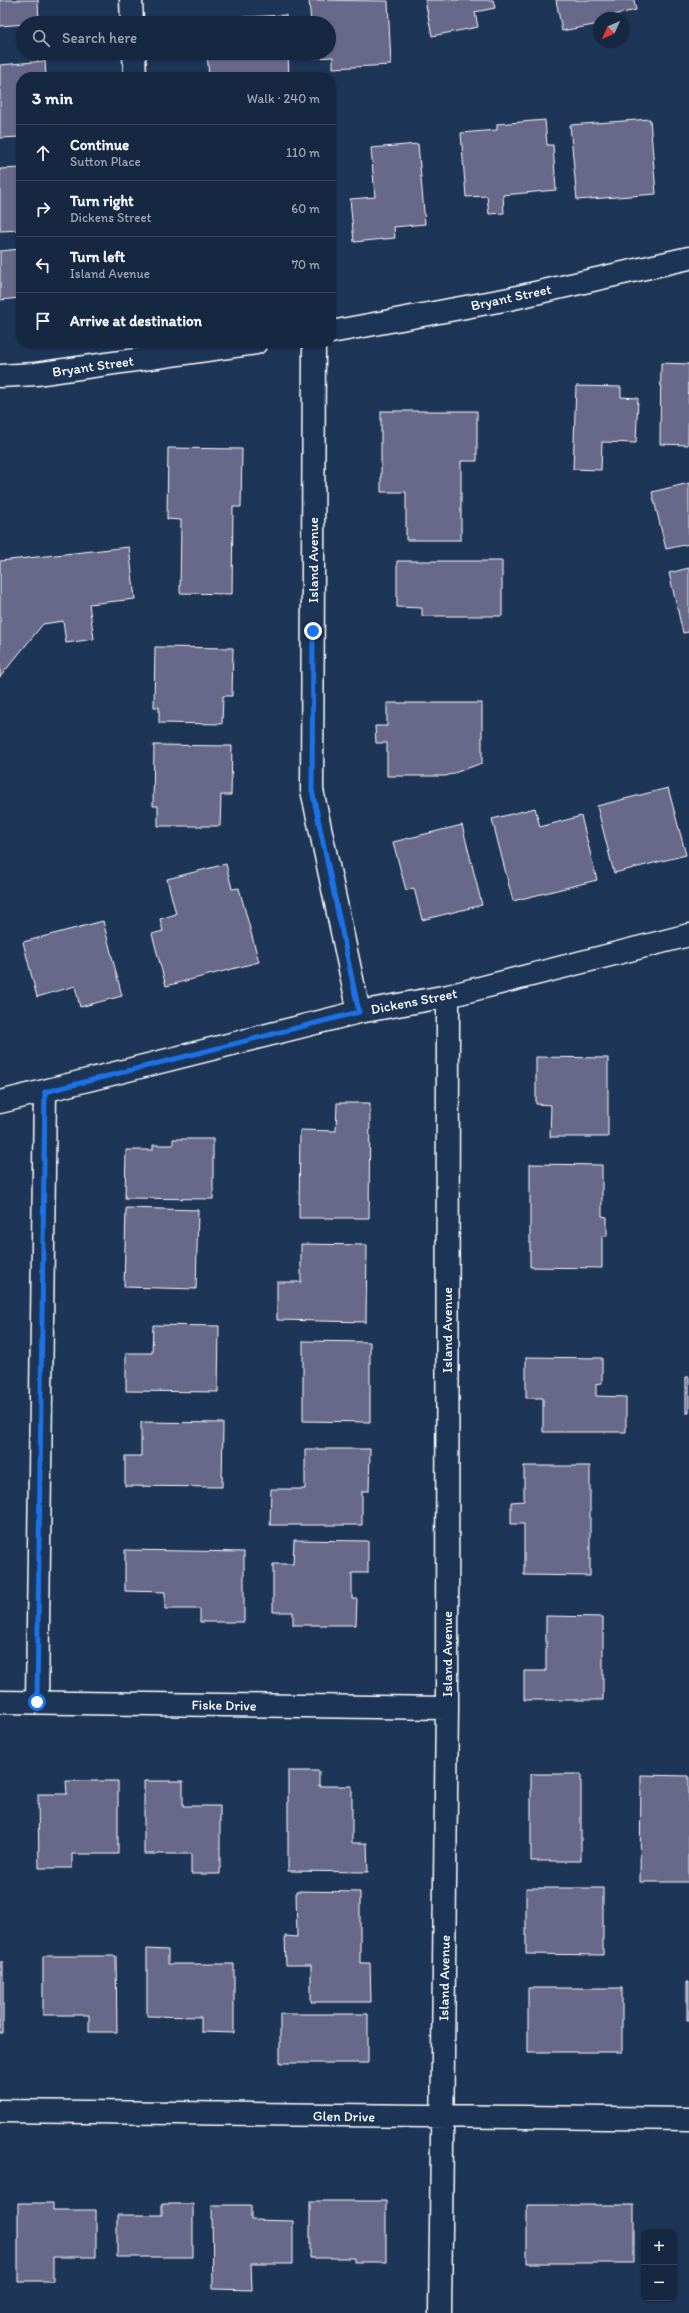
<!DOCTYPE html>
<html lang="en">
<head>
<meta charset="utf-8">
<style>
  body { margin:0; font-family:Itim,sans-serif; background:#23344c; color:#f1f3f6 }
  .controls { position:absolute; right:12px; bottom:12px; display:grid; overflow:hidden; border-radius:8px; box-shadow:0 1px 3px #0004 }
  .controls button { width:36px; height:36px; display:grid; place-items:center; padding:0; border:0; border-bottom:1px solid #35445a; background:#162841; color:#f1f3f6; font:20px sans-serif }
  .compass { position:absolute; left:593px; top:12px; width:36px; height:36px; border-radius:50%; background:#162841; box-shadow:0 1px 3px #0004; rotate:225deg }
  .stop { position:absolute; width:12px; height:12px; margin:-9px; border:3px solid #1a73e8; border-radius:50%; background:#fff }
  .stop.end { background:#1a73e8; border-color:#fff; box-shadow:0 1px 4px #0008 }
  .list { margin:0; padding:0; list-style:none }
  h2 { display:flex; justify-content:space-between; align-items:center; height:52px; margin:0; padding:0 16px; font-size:17px }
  h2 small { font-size:13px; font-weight:400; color:#9ea6b1 }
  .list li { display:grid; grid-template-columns:26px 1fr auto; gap:12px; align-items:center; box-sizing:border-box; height:56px; padding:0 16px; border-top:1px solid #35445a }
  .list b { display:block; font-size:15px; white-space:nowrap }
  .list p { margin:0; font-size:13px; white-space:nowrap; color:#9ea6b1 }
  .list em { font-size:13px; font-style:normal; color:#9ea6b1 }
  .icon { flex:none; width:22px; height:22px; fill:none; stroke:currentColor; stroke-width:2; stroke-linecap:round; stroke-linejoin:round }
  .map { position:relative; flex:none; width:689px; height:2313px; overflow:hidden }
  .search { position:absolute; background:#162841; box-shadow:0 1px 3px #0004; left:16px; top:16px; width:320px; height:44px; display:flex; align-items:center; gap:10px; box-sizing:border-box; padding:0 14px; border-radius:22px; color:#9ea6b1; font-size:15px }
  .panel { position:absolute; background:#162841; box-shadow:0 1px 3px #0004; left:16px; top:72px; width:320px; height:276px; border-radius:16px }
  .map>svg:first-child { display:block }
  .building { fill:#67678a; stroke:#fff }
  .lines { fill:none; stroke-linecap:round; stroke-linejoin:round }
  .street-casing { stroke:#fff; stroke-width:25 }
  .street { stroke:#1d3557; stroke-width:22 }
  .route { stroke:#1a73e8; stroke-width:5 }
  .labels { text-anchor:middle; stroke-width:3; stroke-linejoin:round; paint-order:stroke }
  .street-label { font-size:14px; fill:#fff; stroke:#1d3557 }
</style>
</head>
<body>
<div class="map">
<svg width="689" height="2313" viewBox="0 0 689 2313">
  <rect width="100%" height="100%" fill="#1d3557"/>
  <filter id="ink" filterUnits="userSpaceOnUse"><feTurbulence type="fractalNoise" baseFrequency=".025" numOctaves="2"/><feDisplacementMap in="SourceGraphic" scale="8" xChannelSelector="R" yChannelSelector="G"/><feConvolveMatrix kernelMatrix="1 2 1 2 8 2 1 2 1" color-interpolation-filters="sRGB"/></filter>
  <g filter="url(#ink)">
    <!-- building -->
    <path class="building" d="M0 0H38L39 23 0 26Z
      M309 0 388 1 391 65 333 68V57L313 58 312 53H329V23H311Z
      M425 0H493L495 8 475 12 478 27 432 36Z
      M556 0H634L636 10 599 18V24L562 31Z
      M286 15V23H206L205 19Z
      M207 53H288L289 77H209Z
      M45 61 46 77H21V137L0 138V65Z
      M650 119 656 194 577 200 570 125Z
      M545 120 547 145H553L556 190 503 195 504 213 489 214 487 196 466 197 461 133 497 130V124Z
      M418 144 425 224 394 227 395 238 354 242 350 199 375 197 371 148Z
      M21 168V230L0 231V169Z
      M21 249V298L0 300V251Z
      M661 363 689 364 688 445 660 444Z
      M576 386 621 387V397L638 398 636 443 602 442 601 470 573 469Z
      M381 411H477V461H461V540H406V492H381Z
      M168 448 242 449 241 507H233L232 594 180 593 181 520 167 519Z
      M689 483V544L666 549 652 492Z
      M129 547 135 599 89 604 94 639 66 643 63 621 43 624 0 677V561Z
      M397 561H502V616H422V608L397 607Z
      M689 568V632L683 633 669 573Z
      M155 647 233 648 232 696H223L222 724 159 723V707H154Z
      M387 703H482V763L446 776H387V743H376L375 726H387Z
      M154 745 232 746 231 795H221L220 826H158V806H153Z
      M668 788 686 855 614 873 597 806Z
      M535 808 540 827 581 816 597 880 513 901 492 819Z
      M462 825 482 905 422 920 414 888 406 890 393 842Z
      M226 864 232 889 239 888 259 962 166 986 152 934 163 931 160 919 176 914 167 879Z
      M103 921 122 996 80 1007 75 986 37 997 23 942Z
      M536 1057 608 1058V1137H550L551 1105 536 1104Z
      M337 1103H370L369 1218H299L300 1130 336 1131Z
      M173 1139H213V1199L125 1198 126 1150H153V1145H173Z
      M530 1164 602 1165V1216L607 1217V1236H602V1268L530 1267Z
      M126 1208 198 1210 196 1289 124 1287Z
      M301 1244 367 1245 366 1322 277 1320V1282H301Z
      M153 1325 219 1326 218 1392 126 1391V1353H152Z
      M303 1341 370 1342V1422L303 1421Z
      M526 1357 602 1358V1383L596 1384V1396L626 1397V1432H543V1398H526Z
      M686 1377H689V1413H686Z
      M141 1422 223 1423 222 1487 125 1486V1456H141Z
      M305 1449H370L369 1491H362V1525H270L271 1489H305Z
      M524 1466H590V1576L524 1575V1524H511V1502L524 1501Z
      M294 1540 368 1541V1573H352V1599H357L356 1625H293V1612H273V1564H293Z
      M125 1550 244 1552V1622H200V1609H165V1592L125 1591Z
      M546 1616 603 1617V1700H524V1671H546Z
      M288 1771H319V1786H352V1843H367L368 1872 288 1871Z
      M531 1774H581V1861H531Z
      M641 1775 689 1776V1882H640Z
      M66 1781H118V1854H72V1868H39L38 1794H67Z
      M144 1781H183V1806H220V1874H191V1854H144Z
      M526 1888H603V1955L526 1954Z
      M296 1891 360 1892V1963H370L371 2002H311V1965H286L285 1936 297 1937Z
      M147 1949 168 1950V1964H234V2033L201 2032V2017L147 2016Z
      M43 1956H116L117 2032H89V2015H43Z
      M0 1962H3V2033H0Z
      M687 1982H689V2020H687Z
      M528 1988H622V2052H528Z
      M280 2014H368V2063H280Z
      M310 2201H386V2262H354V2258H310Z
      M18 2203H53V2210H96V2257H53V2281H18Z
      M162 2204H193V2257H117V2215H162Z
      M212 2205H251V2220L293 2221V2264H251L252 2290 213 2289Z
      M527 2205H634V2263H527Z"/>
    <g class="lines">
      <defs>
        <path id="street" d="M131 0 132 23
          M134 53 135 77
          M331 332 509 299 689 258
          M314 343 312 790 359 1012
          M0 376 36 374 256 343
          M0 1102 359 1012 448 996 689 935
          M0 1702 447 1708
          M37 1702 45 1092
          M0 2111 689 2119
          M440 2313 447 1708 448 996"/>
      </defs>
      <!-- street casing -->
      <use href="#street" class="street-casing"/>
      <!-- street -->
      <use href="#street" class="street"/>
    </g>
  </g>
  <g class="lines" filter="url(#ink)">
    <!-- route -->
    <path class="route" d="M37 1702 45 1092 359 1012 312 790 313 631"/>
  </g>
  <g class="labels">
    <!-- street labels -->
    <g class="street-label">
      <text transform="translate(511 297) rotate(-12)" y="5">Bryant Street</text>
      <text transform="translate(93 366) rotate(-8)" y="5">Bryant Street</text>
      <text transform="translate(313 560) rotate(-90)" y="5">Island Avenue</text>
      <text transform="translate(414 1001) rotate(-11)" y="5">Dickens Street</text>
      <text transform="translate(447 1330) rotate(-90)" y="5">Island Avenue</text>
      <text transform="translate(447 1654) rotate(-90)" y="5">Island Avenue</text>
      <text transform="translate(224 1705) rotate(1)" y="5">Fiske Drive</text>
      <text transform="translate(444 1978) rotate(-89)" y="5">Island Avenue</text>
      <text transform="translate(344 2116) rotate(1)" y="5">Glen Drive</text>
    </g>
  </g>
</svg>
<div class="controls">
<button>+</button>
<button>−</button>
</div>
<svg class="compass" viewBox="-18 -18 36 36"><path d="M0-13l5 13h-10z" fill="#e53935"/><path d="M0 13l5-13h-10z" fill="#9ea6b1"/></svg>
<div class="stop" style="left:37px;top:1702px"></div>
<div class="stop end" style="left:313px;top:631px"></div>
<div class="search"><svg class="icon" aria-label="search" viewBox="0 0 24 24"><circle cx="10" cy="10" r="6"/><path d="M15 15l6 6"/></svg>Search here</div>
<section class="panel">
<h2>3 min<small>Walk · 240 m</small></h2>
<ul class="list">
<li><svg class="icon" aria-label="ahead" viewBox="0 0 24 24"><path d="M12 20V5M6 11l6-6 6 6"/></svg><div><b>Continue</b><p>Sutton Place</p></div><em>110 m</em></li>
<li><svg class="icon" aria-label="right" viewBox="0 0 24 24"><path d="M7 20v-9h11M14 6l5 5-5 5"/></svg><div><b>Turn right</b><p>Dickens Street</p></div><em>60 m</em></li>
<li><svg class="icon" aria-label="left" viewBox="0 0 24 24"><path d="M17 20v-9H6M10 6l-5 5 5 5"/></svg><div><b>Turn left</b><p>Island Avenue</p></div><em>70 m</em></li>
<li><svg class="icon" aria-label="arrive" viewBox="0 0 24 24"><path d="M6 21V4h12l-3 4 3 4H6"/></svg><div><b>Arrive at destination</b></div></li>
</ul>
</section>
</div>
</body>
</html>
